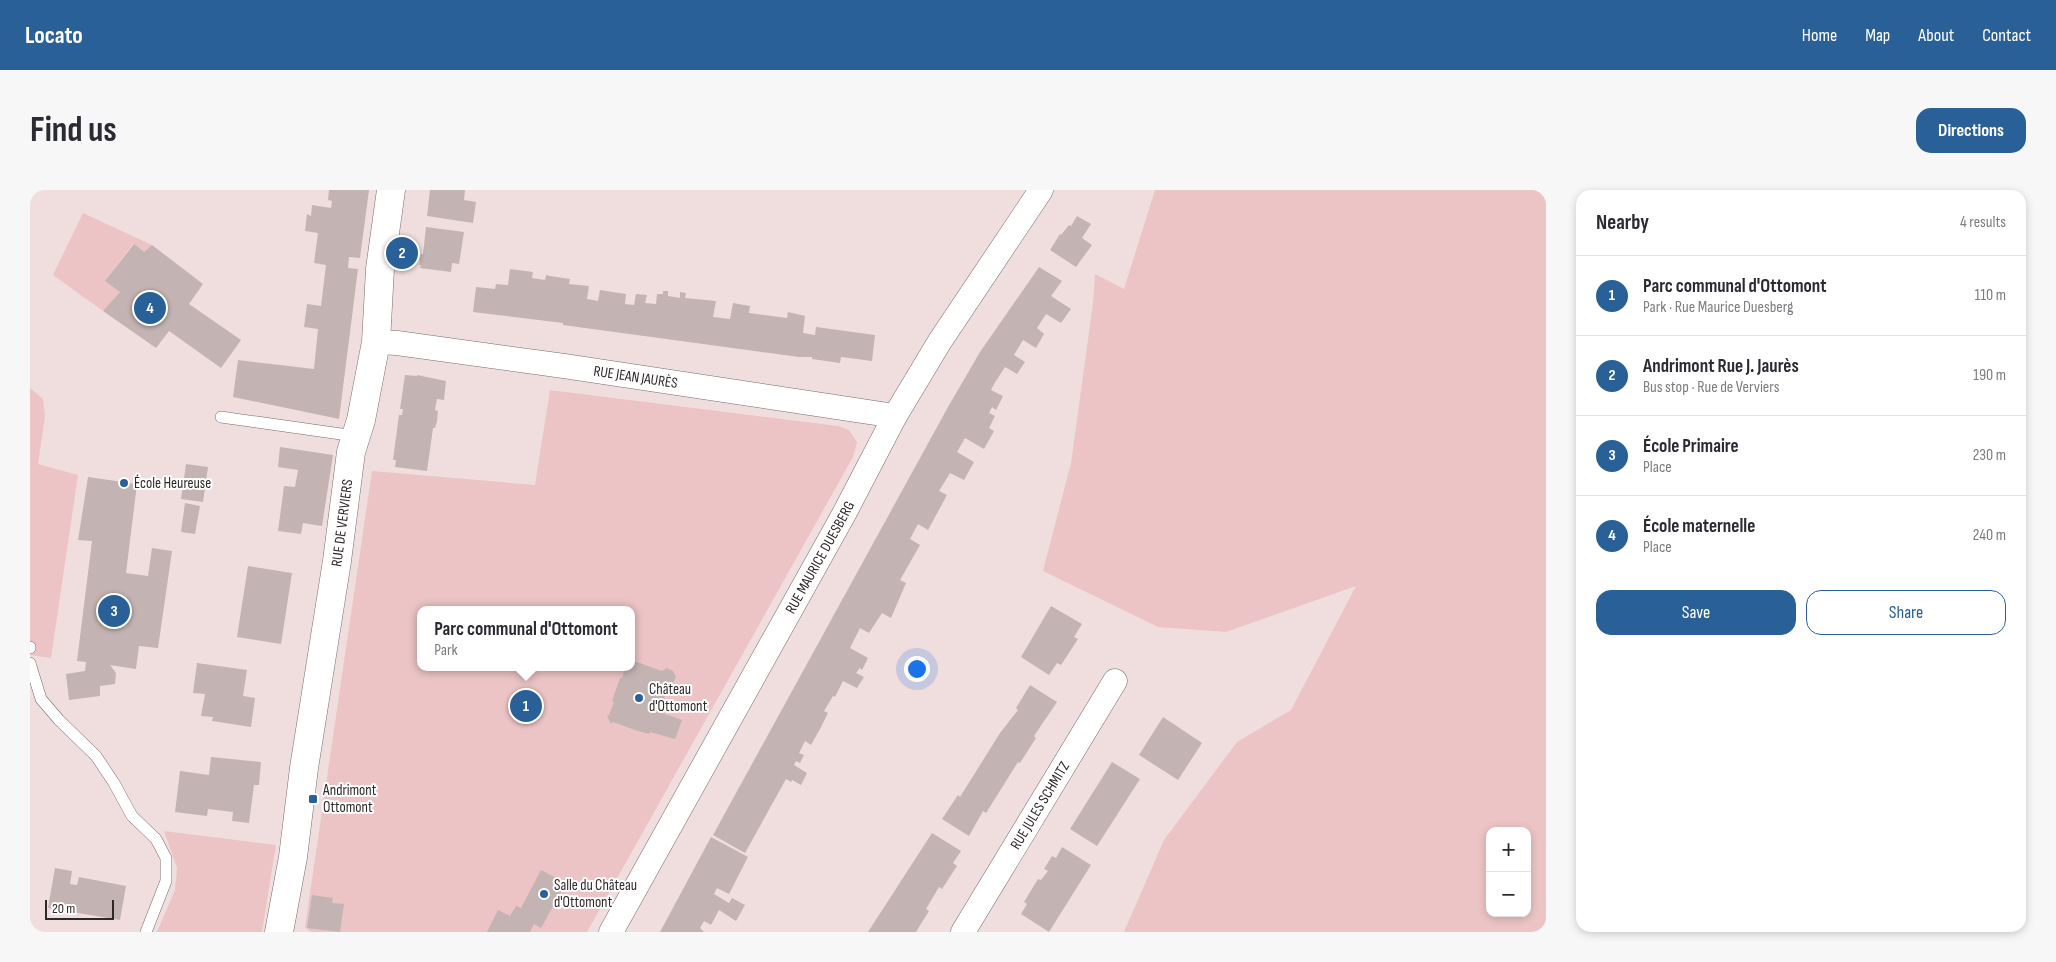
<!DOCTYPE html>
<html lang="en">
<head>
<meta charset="utf-8">
<style>
  body { margin:0; font-family:"Sofia Sans Condensed",sans-serif; background:#f7f7f7; color:#2b2b33 }
  .controls { position:absolute; right:15px; bottom:15px; display:grid; overflow:hidden; border-radius:10px; box-shadow:0 2px 8px #0003 }
  .controls button { width:45px; height:45px; display:grid; place-items:center; padding:0; border:0; border-bottom:1px solid #e1e1e2; background:#fff; color:#2b2b33; font:25px sans-serif }
  .scale { position:absolute; left:15px; bottom:12px; width:69px; box-sizing:border-box; padding-left:5px; border:2px solid #2f2829; border-top:0; font-size:14px; line-height:18px; white-space:nowrap; color:#2f2829; -webkit-text-stroke:4px #fff; paint-order:stroke }
  .you { position:absolute; left:886px; top:478px; width:18px; height:18px; margin:-12px; border:4px solid #fff; border-radius:50%; background:#1a73e8; box-shadow:0 0 0 8px #1a73e833 }
  .badge { display:grid; place-items:center; width:32px; height:32px; border-radius:50%; background:#296098; color:#fff; font-size:16px; font-weight:700 }
  .pin { position:absolute; translate:-50% -50%; border:2px solid #fff; box-shadow:0 1px 5px #0006 }
  .popup { position:absolute; left:387px; top:416px; width:218px; height:65px; box-sizing:border-box; display:grid; place-content:center; border-radius:10px; background:#fff; filter:drop-shadow(0 1px 4px #0005); font-size:16px; white-space:nowrap; color:#7c7c81 }
  .popup b { font-size:19px; color:#2b2b33 }
  .popup::after { content:''; position:absolute; left:50%; top:100%; margin-left:-10px; border:10px solid transparent; border-top-color:#fff }
  .list { margin:0; padding:0; list-style:none }
  h2 { display:flex; justify-content:space-between; align-items:center; height:65px; margin:0; padding:0 20px; font-size:21px }
  h2 small { font-size:16px; font-weight:400; color:#7c7c81 }
  .list li { display:grid; grid-template-columns:32px 1fr auto; gap:15px; align-items:center; box-sizing:border-box; height:80px; padding:0 20px; border-top:1px solid #e1e1e2 }
  .list b { display:block; font-size:19px; white-space:nowrap }
  .list p { margin:0; font-size:16px; white-space:nowrap; color:#7c7c81 }
  .list em { font-size:16px; font-style:normal; color:#7c7c81 }
  .actions { display:flex; gap:10px; padding:15px 20px }
  .actions a { flex:1; padding:11px 0; border:1px solid #296098; border-radius:15px; text-align:center; font-size:18px; color:#296098 }
  .actions .main { background:#296098; color:#fff }
  .map { position:relative; flex:none; width:1516px; height:742px; overflow:hidden; border-radius:15px }
  header { display:flex; align-items:center; gap:30px; box-sizing:border-box; height:70px; padding:0 25px; background:#296098; color:#fff }
  header strong { font-size:24px }
  nav { display:flex; gap:28px; margin-inline-start:auto; font-size:18px }
  .intro { display:flex; align-items:center; justify-content:space-between; box-sizing:border-box; height:120px; padding:0 30px }
  h1 { margin:0; font-size:35px }
  .button { padding:12px 22px; border-radius:15px; background:#296098; color:#fff; font-size:18px; font-weight:700 }
  main { display:flex; gap:30px; padding:0 30px }
  aside { flex:1; background:#fff; border-radius:15px; box-shadow:0 2px 8px #0003 }
  .map>svg:first-child { display:block }
  .green { fill:#ecc4c5; fill-rule:evenodd }
  .building { fill:#c4b3b3 }
  .lines { fill:none; stroke-linecap:round; stroke-linejoin:round }
  .service-casing { stroke:#796a6a; stroke-width:12 }
  .minor-casing { stroke:#796a6a; stroke-width:25 }
  .tertiary-casing { stroke:#796a6a; stroke-width:29 }
  .service { stroke:#fff; stroke-width:11 }
  .minor { stroke:#fff; stroke-width:24 }
  .tertiary { stroke:#fff; stroke-width:28 }
  .poi-dot { fill:#296098; stroke:#fff; stroke-width:2 }
  .labels { text-anchor:middle; stroke-width:4; stroke-linejoin:round; paint-order:stroke }
  .street-label { font-size:15px; fill:#2f2829; stroke:#fff }
  .poi-label { font-size:15px; fill:#2f2829; stroke:#fff; text-anchor:start }
</style>
</head>
<body>
<header>
<strong>Locato</strong>
<nav><a>Home</a><a>Map</a><a>About</a><a>Contact</a></nav>
</header>
<div class="intro"><h1>Find us</h1><a class="button">Directions</a></div>
<main>
<div class="map">
<svg width="1516" height="742" viewBox="0 0 1516 742">
  <rect width="100%" height="100%" fill="#f0dede"/>
  <!-- green -->
  <path class="green" d="M1125 0H1516V742H1094L1134 650 1207 552 1261 520 1326 396 1196 442 1128 437 1013 381 1041 273 1063 113 1065 84 1094 99ZM1460 641H1497V723H1460Z
    M53 23 122 55 114 62 103 54 76 90 90 102 73 121 23 85Z
    M0 198 13 209 15 226 8 274 48 285 21 468 0 465Z
    M520 200 808 236 819 240 827 252 823 267 557 742H281L275 737 342 281 505 295ZM391 420H601V477H391Z
    M134 641 246 655 232 742H127L145 700 147 678Z"/>
  <!-- building -->
  <path class="building" d="M299 0H339L330 68 319 67 318 78 328 79 309 229 203 207 208 170 284 179 288 139 274 137 277 114 291 116 296 75 284 73 288 43 275 41 277 24 281 26 282 15 301 18 302 11 298 10Z
    M400 0H435L434 10 446 12 443 33 397 26Z
    M1047 26 1061 34 1052 48 1062 55 1046 77 1020 60 1030 44 1031 45 1039 35 1041 36Z
    M396 37 434 42 429 74 422 73 421 82 390 78 391 75H389L391 64H393Z
    M104 54 114 62 122 55 173 94 159 114 211 150 191 178 139 141 126 158 73 121 90 102 75 91Z
    M1009 77 1032 91 1021 106 1041 119 1031 133 1016 124 1007 138 1014 144 1006 158 993 150 984 165 995 172 987 184 975 177 964 194 961 200 973 206 966 220 962 217 959 223 965 226 959 238 964 241 954 259 935 248 927 262 944 272 934 290 920 283 909 301 917 305 898 340 888 334 880 349 890 355 870 390 876 393 861 428 852 423 839 443 830 438 820 458 838 468 832 480 830 478 826 483 834 487 827 498 813 491 805 507 803 506 794 521 798 523 790 539 781 555 775 551 769 563 774 565 770 573 766 571 764 575 777 583 771 595 762 590 761 592 756 589 715 663 683 645 918 217 950 162Z
    M480 79 503 82 502 88 515 90 516 85 520 86 540 89 539 94 559 96 557 109 568 111 570 100 596 104 595 114 604 115 606 104 617 105 615 113 626 114 627 104H633V101H638V106L650 108V102L656 103 655 108 686 111 683 127 700 129 703 113 720 116 719 123 757 128 758 122 775 126 773 143 785 145 786 137 845 145 842 171 811 167 810 173 782 169V167H769L533 135V133L443 122 446 97 465 99 466 94 478 95Z
    M375 185 387 186V185L416 191 414 210 407 209 405 220 408 221 407 231 405 238H403L397 281 365 277 366 270H363L369 225H372L373 219H370Z
    M250 257 303 265 292 336 273 333 271 344 248 341 254 296 265 297 268 280 248 277Z
    M156 274 178 277 173 312 151 309Z
    M58 287 107 294 96 383 118 386 122 358 142 361 128 458 109 456 106 479 80 475 86 483 85 494 70 496V506L39 510 36 484 55 481 56 472 47 471 62 351 48 350Z
    M155 313 170 316 165 344 151 342Z
    M218 376 262 383 251 454 207 447Z
    M1021 416 1052 434 1044 447 1048 449 1031 475 1027 473 1019 485 991 467Z
    M603 469 604 471 632 481 637 478 643 481 646 487 643 493 638 496 630 522 652 530 645 549 620 542 619 544 605 540 583 532 581 534 577 526 579 525 584 512 582 511 590 488H592L595 477H601V470Z
    M167 473 217 480 213 506 225 508 221 537 182 531 183 527 171 526 175 504 163 503Z
    M1000 495 1027 512 1004 546 1006 548 990 573 988 572 956 623 953 621 939 646 912 629 928 605 930 607 970 543 988 520 986 518Z
    M1133 527 1172 553 1148 590 1109 565Z
    M181 567 231 572 229 595H224L219 633 202 631 203 622 178 619 177 626 145 622 150 581 179 585Z
    M1082 572 1110 589 1067 656 1040 639Z
    M902 643 931 661 923 673 927 676 912 699 909 697 896 719 899 721 892 732 886 742H838Z
    M681 647 718 667 699 704 687 698 684 704 699 713 702 708 715 715 706 731 689 720 681 735 674 731 670 738 674 742H630Z
    M1032 657 1061 675 1019 742 991 724 997 714 994 712 1008 689 1011 690 1018 681 1014 679 1022 666 1026 668Z
    M25 678 42 681 40 694 47 695 49 687 96 696 90 730 18 718Z
    M511 680 536 693 511 738 504 734 500 742H457L468 720 480 726 486 716 491 718Z
    M282 705 303 708 302 713 314 714 310 742 277 738Z"/>
  <g class="lines">
    <defs>
      <path id="service" d="M191 227 325 246
        M0 458V457
        M0 473 11 509 29 530 66 566 84 593 102 626 126 649 136 668V691L116 742"/>
      <g id="minor">
        <path id="s1" d="M346 152 367 153 534 176 865 226"/>
        <path id="s2" d="M581 742 814 324 865 226 910 151 1011 0"/>
        <path id="s3" d="M933 742 1085 491"/>
      </g>
      <g id="tertiary">
        <path id="s4" d="M249 742 263 667 274 578 307 371 321 262 331 230 346 152 350 79 361 0"/>
      </g>
    </defs>
    <!-- service casing -->
    <use href="#service" class="service-casing"/>
    <!-- minor casing -->
    <use href="#minor" class="minor-casing"/>
    <!-- tertiary casing -->
    <use href="#tertiary" class="tertiary-casing"/>
    <!-- service -->
    <use href="#service" class="service"/>
    <!-- minor -->
    <use href="#minor" class="minor"/>
    <!-- tertiary -->
    <use href="#tertiary" class="tertiary"/>
  </g>
  <!-- markers -->
  <g class="poi-dot">
    <circle cx="94" cy="293" r="5"/>
    <circle cx="609" cy="508" r="5"/>
    <rect x="278" y="604" width="10" height="10" rx="2.5"/>
    <circle cx="514" cy="704" r="5"/>
  </g>
  <g class="labels">
    <!-- street labels -->
    <g class="street-label">
      <text dy="5" stroke="none"><textPath href="#s1" startOffset="262">RUE JEAN JAURÈS</textPath></text>
      <text dy="5" stroke="none"><textPath href="#s4" startOffset="414">RUE DE VERVIERS</textPath></text>
      <text dy="5" stroke="none"><textPath href="#s2" startOffset="429">RUE MAURICE DUESBERG</textPath></text>
      <text dy="5" stroke="none"><textPath href="#s3" startOffset="148">RUE JULES SCHMITZ</textPath></text>
    </g>
    <!-- poi labels -->
    <g class="poi-label">
      <text x="104" y="298">École Heureuse</text>
      <text x="619" y="504">Château<tspan x="619" dy="17">d'Ottomont</tspan></text>
      <text x="293" y="605">Andrimont<tspan x="293" dy="17">Ottomont</tspan></text>
      <text x="524" y="700">Salle du Château<tspan x="524" dy="17">d'Ottomont</tspan></text>
    </g>
  </g>
</svg>
<div class="controls">
<button>+</button>
<button>−</button>
</div>
<div class="scale">20 m</div>
<div class="you"></div>
<div class="pin badge" style="left:496px;top:516px">1</div>
<div class="popup"><b>Parc communal d'Ottomont</b>Park</div>
<div class="pin badge" style="left:372px;top:63px">2</div>
<div class="pin badge" style="left:84px;top:421px">3</div>
<div class="pin badge" style="left:120px;top:118px">4</div>
</div>
<aside>
<h2>Nearby<small>4 results</small></h2>
<ul class="list">
<li><span class="badge">1</span><div><b>Parc communal d'Ottomont</b><p>Park · Rue Maurice Duesberg</p></div><em>110 m</em></li>
<li><span class="badge">2</span><div><b>Andrimont Rue J. Jaurès</b><p>Bus stop · Rue de Verviers</p></div><em>190 m</em></li>
<li><span class="badge">3</span><div><b>École Primaire</b><p>Place</p></div><em>230 m</em></li>
<li><span class="badge">4</span><div><b>École maternelle</b><p>Place</p></div><em>240 m</em></li>
</ul>
<div class="actions"><a class="main">Save</a><a>Share</a></div>
</aside>
</main>
</body>
</html>
